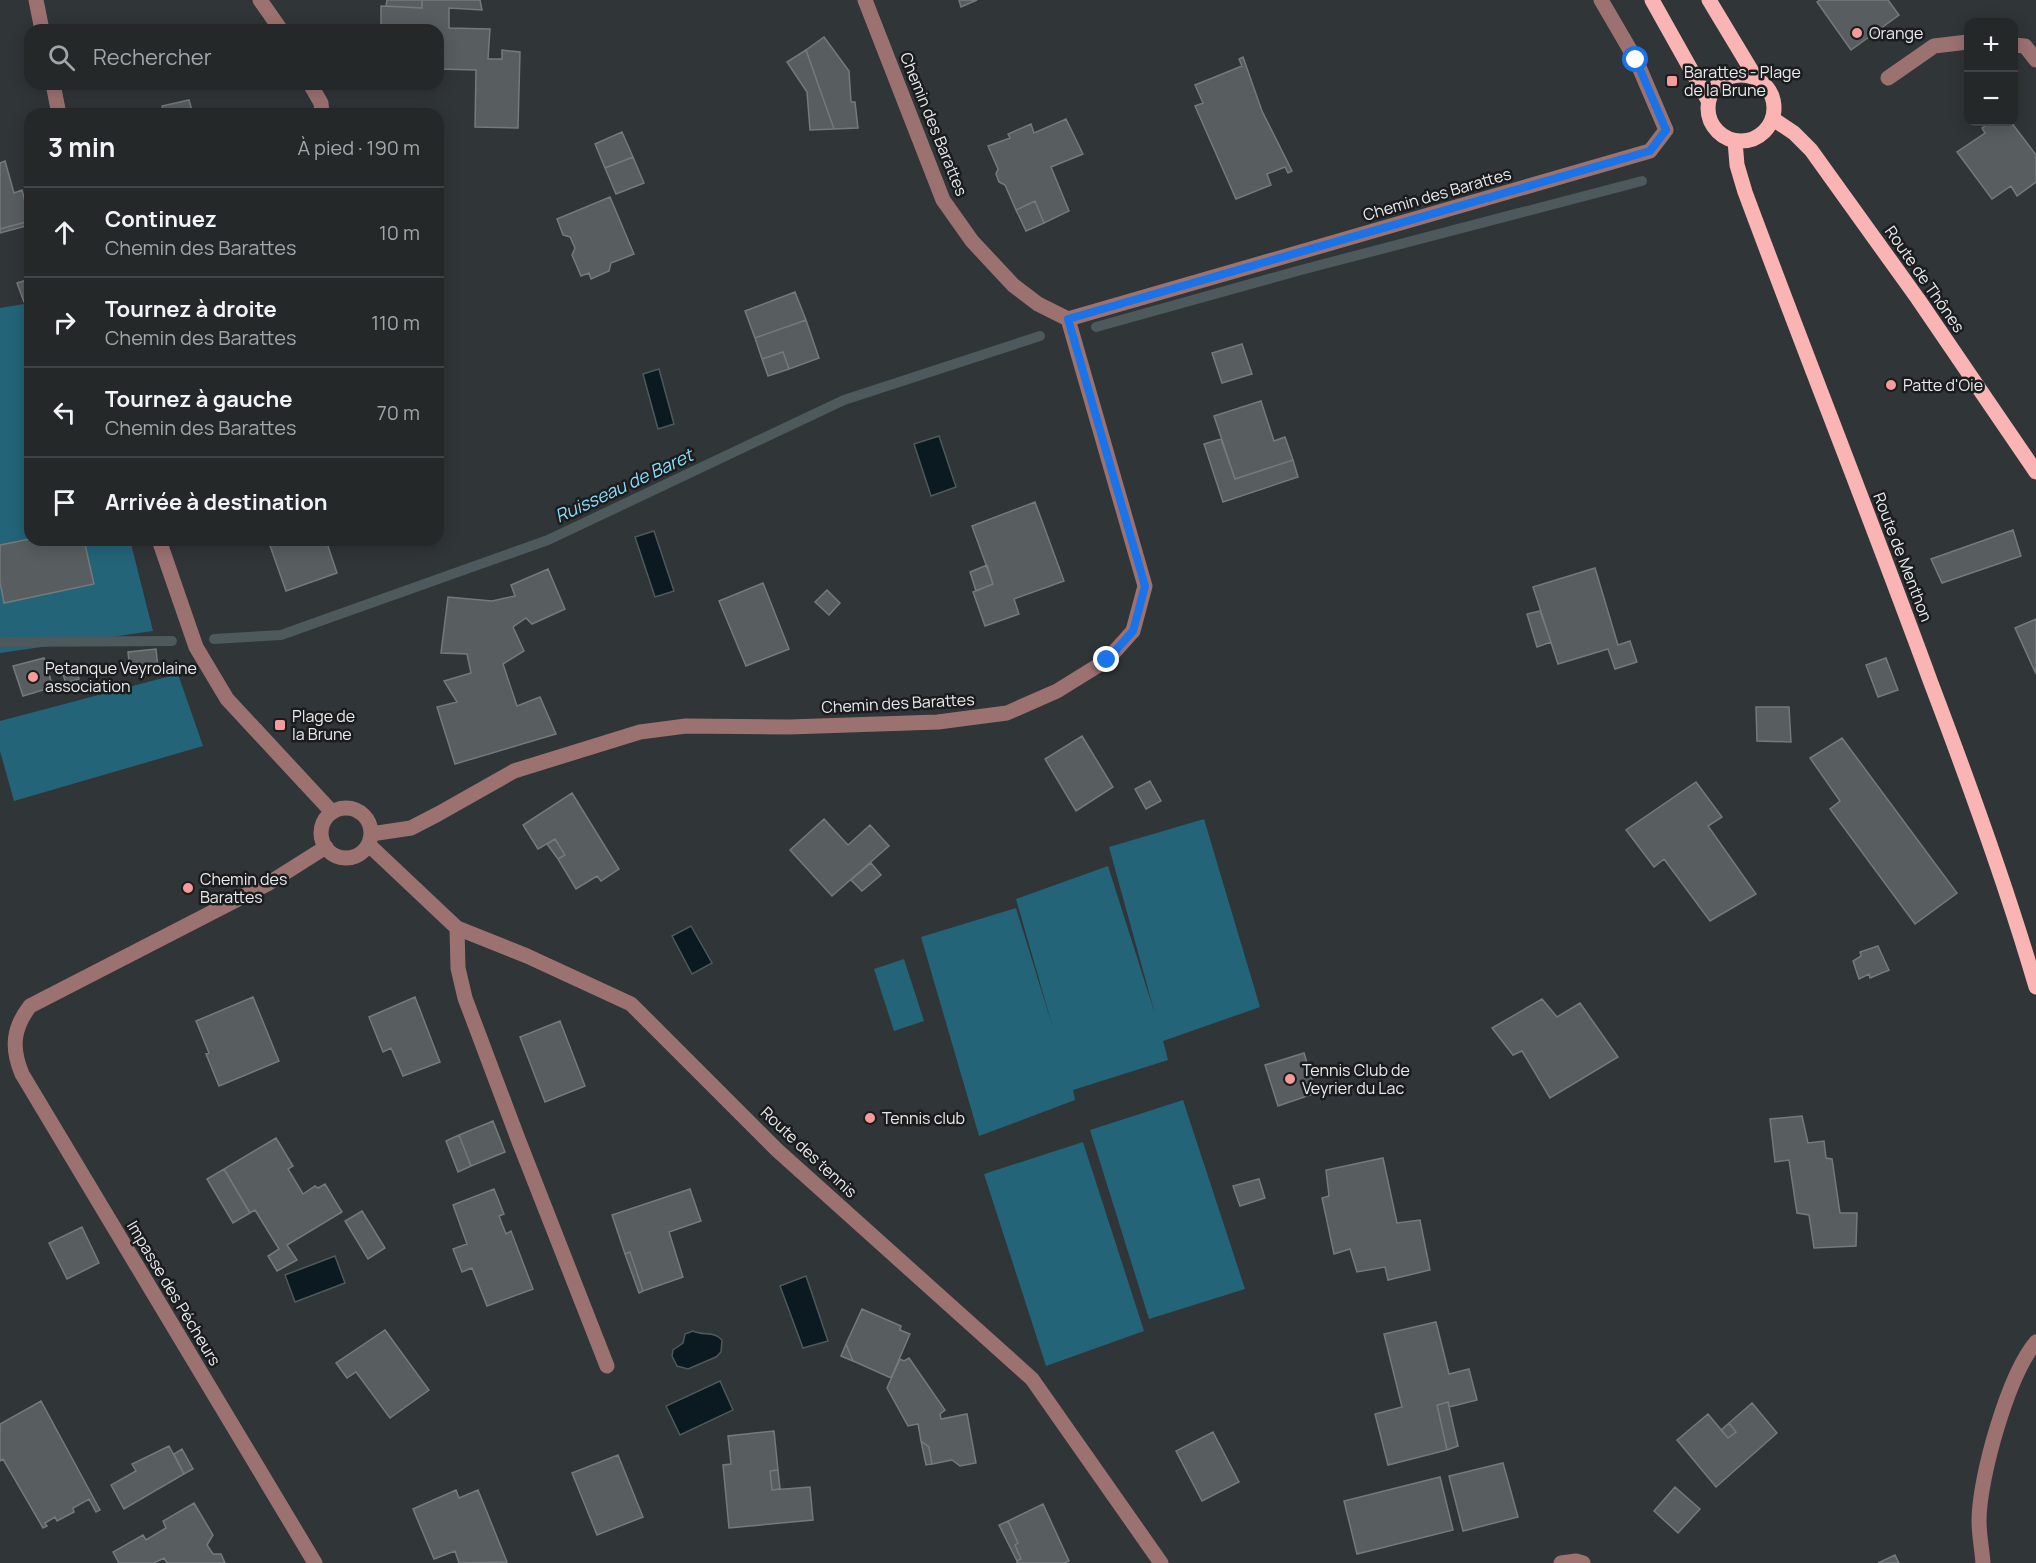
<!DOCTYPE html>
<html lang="fr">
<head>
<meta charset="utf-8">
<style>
  body { margin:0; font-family:Manrope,sans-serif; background:#303435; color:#f1f3f6 }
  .controls { position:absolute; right:18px; top:18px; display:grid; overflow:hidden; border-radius:12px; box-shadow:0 3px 15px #0003 }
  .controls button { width:54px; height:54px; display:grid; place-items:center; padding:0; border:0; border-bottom:2px solid #414446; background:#242829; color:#f1f3f6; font:30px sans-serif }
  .stop { position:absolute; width:18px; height:18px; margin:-14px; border:4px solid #1a73e8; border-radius:50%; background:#fff }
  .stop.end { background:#1a73e8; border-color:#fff; box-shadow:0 2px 6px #0008 }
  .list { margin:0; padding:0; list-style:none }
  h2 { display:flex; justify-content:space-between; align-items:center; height:78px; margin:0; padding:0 24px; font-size:26px }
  h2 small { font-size:20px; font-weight:400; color:#a3a6a8 }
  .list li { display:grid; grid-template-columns:39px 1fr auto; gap:18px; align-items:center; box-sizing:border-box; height:90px; padding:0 24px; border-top:2px solid #414446 }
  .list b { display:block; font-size:22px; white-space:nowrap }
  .list p { margin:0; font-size:20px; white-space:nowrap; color:#a3a6a8 }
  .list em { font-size:20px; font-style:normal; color:#a3a6a8 }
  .icon { flex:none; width:33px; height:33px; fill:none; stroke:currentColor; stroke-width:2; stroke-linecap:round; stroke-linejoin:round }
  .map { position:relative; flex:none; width:2036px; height:1563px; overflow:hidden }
  .search { position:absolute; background:#242829; box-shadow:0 3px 15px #0003; left:24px; top:24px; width:420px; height:66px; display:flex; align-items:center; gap:15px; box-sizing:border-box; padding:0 21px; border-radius:18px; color:#a3a6a8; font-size:22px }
  .panel { position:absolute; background:#242829; box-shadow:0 3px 15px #0003; left:24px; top:108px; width:420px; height:438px; border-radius:18px }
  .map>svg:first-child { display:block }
  .green { fill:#246478 }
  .water { fill:#0b1a20; stroke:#4d595d; stroke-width:1.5 }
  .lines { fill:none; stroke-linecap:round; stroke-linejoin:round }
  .stream { stroke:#4d595d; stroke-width:10 }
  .building { fill:#585e60; stroke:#747a7c; stroke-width:1.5 }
  .minor { stroke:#9c7271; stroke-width:15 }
  .major { stroke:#f9b4b3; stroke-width:15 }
  .route { stroke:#1a73e8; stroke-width:8 }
  .poi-dot { fill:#f59b9b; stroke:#1a1c1d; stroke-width:2 }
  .labels { text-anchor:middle; stroke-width:5; stroke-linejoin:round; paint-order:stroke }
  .poi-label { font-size:16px; fill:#e8ebec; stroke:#1a1c1d; text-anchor:start }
  .street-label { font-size:16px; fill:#e8ebec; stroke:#1a1c1d }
  .water-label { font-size:18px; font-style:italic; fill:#8cdffc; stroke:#1a1c1d }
</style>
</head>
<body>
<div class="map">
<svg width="2036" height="1563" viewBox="0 0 2036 1563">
  <rect width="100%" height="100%" fill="#303537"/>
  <!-- green -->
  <path class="green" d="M30 303V540H130L153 631 0 653V308Z
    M178 674 203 746 14 801 0 751V721Z
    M1204 819 1260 1007 1163 1041 1168 1060 1073 1090 1075 1100 979 1136 921 937 1016 908 1053 1028 1016 899 1108 866 1155 1014 1109 847Z
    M904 959 924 1021 894 1031 874 969Z
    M1183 1100 1245 1289 1149 1319 1090 1130Z
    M1083 1142 1144 1331 1046 1366 984 1174Z"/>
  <!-- water -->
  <path class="water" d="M659 369 674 424 658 429 643 374Z
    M939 436 956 487 931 496 914 444Z
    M654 531 674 591 655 597 635 537Z
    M691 926 712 963 692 974 672 936Z
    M335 1256 345 1283 295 1302 285 1275Z
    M806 1276 828 1341 803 1348 780 1286Z
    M693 1331C704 1336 714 1331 722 1340L721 1352 716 1357 688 1369 677 1366 672 1356 673 1350 683 1343 685 1334Z
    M720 1381 733 1410 680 1435 666 1406Z"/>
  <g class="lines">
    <!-- stream -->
    <path class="stream" d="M1096 327 1301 270 1642 181
      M214 639 281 635 548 540 844 400 1040 336
      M0 642 172 641"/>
  </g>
  <!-- building -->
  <path class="building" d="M387 0H422V8L386 6Z
    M422 0H480L482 10 449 8V28L490 29 488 59H502V50L520 52 518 128 475 127 476 70 438 69V30H381V6L422 8Z
    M959 0H977L961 7Z
    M1820 0H1888L1899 15 1851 50 1817 2Z
    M824 37 849 71 851 102H855L858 128 834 129 806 50Z
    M806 50 834 129 810 130 807 92 787 62Z
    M1243 57 1262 111 1292 171 1288 173 1285 167 1267 174 1271 185 1236 199 1195 106 1203 103 1195 85 1242 66 1239 59Z
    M189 100 193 114H164L162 106Z
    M1066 119 1083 154 1051 167 1069 211 1044 223 1035 201 1016 210 1005 185 999 182 996 174 998 169 988 146 1010 138 1008 134 1031 124 1034 133Z
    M1991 122H2011L2036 155V182L2017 196 2011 186 1992 199 1957 152 1985 133 1982 128Z
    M622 132 633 157 605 168 595 144Z
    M633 157 644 183 616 194 605 168Z
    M5 161 14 193 22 190 30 221 0 229V163Z
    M610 197 634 254 611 263 609 271 591 279 589 273 581 276 572 255 575 248 570 237 563 235 557 219Z
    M1035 201 1044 223 1026 231 1016 210Z
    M30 221V225L0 233V229Z
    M30 279V300L24 302 17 283Z
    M795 292 806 320 755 338 745 311Z
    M806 320 819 358 789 369 783 352 762 359 755 338Z
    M1242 344 1252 374 1222 383 1212 353Z
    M783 352 789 369 768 376 762 359Z
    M1261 401 1274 441 1285 437 1293 460 1235 479 1214 416Z
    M1221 439 1235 479 1293 460 1298 477 1223 502 1204 444Z
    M1035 502 1064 581 1014 599 1019 614 985 626 973 592 993 584 972 526Z
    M2013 530 2021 556 1942 583 1931 559Z
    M30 539 84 540 94 584 4 603 0 582V545Z
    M268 540H326L337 573 286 591Z
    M987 565 993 584 976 591 970 572Z
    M1595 568 1618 645 1630 641 1637 662 1615 669 1608 649 1558 664 1533 587Z
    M548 569 565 609 532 624 526 618 513 627 524 651 503 664 517 706 540 697 556 734 455 764 437 707 457 702 444 681 471 673 467 654 441 653 448 597 492 601 515 596 511 585Z
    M763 583 789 649 746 666 719 601Z
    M827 590 840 603 829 615 815 602Z
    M1540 611 1551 642 1537 647 1527 614Z
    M2036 619V674L2015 628Z
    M156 649 158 668 130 670 128 652Z
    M44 658 53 687 23 696 13 666Z
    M1886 658 1898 690 1878 697 1866 665Z
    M75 665 79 679 66 683 61 669Z
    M1756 707H1789L1791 742 1757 741Z
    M1082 736 1113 787 1076 811 1045 759Z
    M1842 738 1957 893 1915 924 1830 809 1840 801 1810 758Z
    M1150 781 1161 801 1146 809 1135 789Z
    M1696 782 1722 817 1708 826 1756 894 1710 921 1664 859 1654 867 1626 830Z
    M572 793 619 869 601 881 597 876 576 889 558 859 565 855 555 839 538 849 523 825Z
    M824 819 848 845 870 825 889 846 832 896 790 850Z
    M555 839 565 855 558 859 547 844Z
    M871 863 881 875 862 891 851 880Z
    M1878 946 1889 970 1870 978 1869 974 1859 979 1853 961 1861 956 1860 952Z
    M253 997 279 1061 219 1086 206 1054 209 1053 196 1021Z
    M415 997 440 1062 403 1076 391 1048 383 1052 369 1017Z
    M1542 999 1557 1017 1580 1003 1618 1057 1550 1098 1522 1051 1513 1055 1492 1028Z
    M560 1021 585 1086 545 1102 520 1037Z
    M1304 1053 1316 1093 1278 1106 1265 1065Z
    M1802 1116 1808 1143 1824 1141 1826 1158 1832 1159 1840 1213H1857L1856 1246 1814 1248 1809 1215 1797 1213 1789 1160 1775 1162 1770 1119Z
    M493 1121 505 1152 471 1166 459 1135Z
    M459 1135 471 1166 458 1172 446 1141Z
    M276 1138 293 1166 288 1169 303 1194 315 1186 318 1188 325 1184 342 1212 287 1245 297 1260 277 1271 268 1256 279 1249 255 1210 250 1213 224 1169Z
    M1383 1158 1397 1223 1420 1220 1430 1270 1388 1280 1385 1267 1357 1272 1350 1249 1334 1254 1322 1198 1329 1196 1326 1170Z
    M224 1169 250 1213 233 1223 207 1179Z
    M1259 1179 1265 1198 1240 1206 1233 1186Z
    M494 1189 504 1214 499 1216 506 1234 511 1231 533 1289 487 1306 472 1268 462 1272 453 1249 467 1244 453 1205Z
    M690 1189 701 1221 669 1232 683 1277 643 1291 630 1252 625 1254 612 1215Z
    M362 1211 385 1248 368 1259 345 1221Z
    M82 1227 99 1263 67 1279 49 1243Z
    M630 1252 643 1291 639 1293 625 1254Z
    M862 1309 901 1326 900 1330 910 1334 891 1378 853 1361 846 1344Z
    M1436 1322 1449 1374 1469 1369 1477 1400 1449 1407 1448 1402 1437 1405 1447 1450 1388 1465 1375 1414 1402 1407 1384 1334Z
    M385 1330 429 1390 390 1418 356 1372 347 1378 336 1363Z
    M846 1344 853 1361 841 1356Z
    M909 1358 945 1410 940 1414 941 1419 967 1414 976 1463 960 1466 952 1460 932 1464 929 1447 921 1441 918 1424 908 1426 887 1388 900 1359 904 1361Z
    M41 1401 100 1510 96 1512 89 1499 73 1508 74 1512 57 1521 55 1517 45 1523 47 1526 43 1528 3 1459 0 1461V1424Z
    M1448 1402 1458 1446 1447 1450 1437 1405Z
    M1752 1403 1777 1433 1716 1487 1677 1440 1708 1414 1728 1438 1736 1432 1729 1423Z
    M1729 1423 1736 1432 1728 1438 1721 1430Z
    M774 1431 778 1470 770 1471 772 1490 810 1487 813 1520 729 1528 723 1465 731 1464 728 1436Z
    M1213 1432 1239 1482 1202 1501 1176 1451Z
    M921 1441 929 1447 932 1464 926 1465Z
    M169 1446 184 1474 124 1509 111 1485 136 1471 132 1464Z
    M182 1449 193 1469 184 1474 174 1454Z
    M618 1455 643 1517 597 1535 572 1473Z
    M1503 1463 1518 1517 1463 1531 1449 1476Z
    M778 1470 780 1489 772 1490 770 1471Z
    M1440 1477 1453 1530 1357 1554 1344 1501Z
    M1675 1487 1700 1509 1678 1533 1654 1511Z
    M456 1490 459 1498 478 1490 507 1562 459 1563 455 1551 434 1559 413 1509Z
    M194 1503 213 1535 207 1545 213 1554H221L225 1563H167L164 1558 154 1563H119L113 1552 143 1535 146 1540 166 1528 163 1521Z
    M1043 1504 1069 1561 1065 1563H1017V1561L1021 1559 1015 1545 1018 1543 1008 1521Z
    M1008 1521 1018 1543 1015 1545 1021 1559 1017 1561 999 1525Z
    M1895 1555 1899 1563H1878Z"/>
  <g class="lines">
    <!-- minor -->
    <path class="minor" d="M36 0 42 30
      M260 0 281 30
      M2014 45 2025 46 2036 60
      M1888 78 1934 46 1968 42
      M53 84 59 114
      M310 84 321 103 322 114
      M1068 319 1650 151 1666 130 1636 60 1601 0
      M159 540 196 647 227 699 332 812
      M321 833a25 25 0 1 1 50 0a25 25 0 1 1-50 0Z
      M371 834 411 828 438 814 514 771 640 732 686 726 789 727 938 722 1007 713 1057 691 1107 660 1133 631 1145 586 1068 319 1038 304 1013 285 972 241 943 200 865 0
      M369 845 457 928 527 956 631 1004 777 1150 1032 1379 1161 1563
      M457 928 458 968 465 998 518 1139 607 1366
      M315 1563 22 1074C11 1048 13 1028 30 1006L269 883 326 847
      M1561 1563 1576 1561 1583 1563
      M1983 1563C1982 1549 1979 1535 1979 1521 1979 1478 2008 1375 2036 1342"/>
    <!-- major -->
    <path class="major" d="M1652 0 1708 100
      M1709 0 1756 78
      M1708 108a33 33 0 1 1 66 0a33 33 0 1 1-66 0Z
      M1773 119 1794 133 1811 150 1918 299 2036 472
      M1735 141 1737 165 1745 192C1806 356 1871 519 1931 683 1969 783 2006 884 2036 987"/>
  </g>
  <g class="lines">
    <!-- route -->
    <path class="route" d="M1107 660 1133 631 1145 586 1068 319 1650 151 1666 130 1636 60"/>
  </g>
  <!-- markers -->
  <g class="poi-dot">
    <circle cx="1857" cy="33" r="6"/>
    <rect x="1666" y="75" width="12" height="12" rx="3"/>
    <circle cx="1891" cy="385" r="6"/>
    <circle cx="33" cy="677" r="6"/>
    <rect x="274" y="719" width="12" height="12" rx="3"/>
    <circle cx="188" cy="888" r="6"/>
    <circle cx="1290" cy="1079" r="6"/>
    <circle cx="870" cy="1118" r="6"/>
  </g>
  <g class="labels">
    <!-- poi labels -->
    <g class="poi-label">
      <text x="1869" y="39">Orange</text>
      <text x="1684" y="78">Barattes - Plage<tspan x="1684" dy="18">de la Brune</tspan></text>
      <text x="1903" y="391">Patte d'Oie</text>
      <text x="45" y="674">Petanque Veyrolaine<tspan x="45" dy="18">association</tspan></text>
      <text x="292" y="722">Plage de<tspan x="292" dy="18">la Brune</tspan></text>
      <text x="200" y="885">Chemin des<tspan x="200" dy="18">Barattes</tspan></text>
      <text x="1302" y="1076">Tennis Club de<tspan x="1302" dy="18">Veyrier du Lac</tspan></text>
      <text x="882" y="1124">Tennis club</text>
    </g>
    <!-- street labels -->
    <g class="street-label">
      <text transform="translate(934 124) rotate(68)" y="6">Chemin des Barattes</text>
      <text transform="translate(1437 194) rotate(-16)" y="6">Chemin des Barattes</text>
      <text transform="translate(1925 279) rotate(55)" y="6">Route de Thônes</text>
      <text transform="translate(1903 557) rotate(69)" y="6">Route de Menthon</text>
      <text transform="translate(898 703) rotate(-3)" y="6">Chemin des Barattes</text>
      <text transform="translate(809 1152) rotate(43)" y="6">Route des tennis</text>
      <text transform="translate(174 1293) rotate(59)" y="6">Impasse des Pécheurs</text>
    </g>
    <!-- water labels -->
    <g class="water-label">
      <text transform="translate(624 486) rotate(-25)" y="6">Ruisseau de Baret</text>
    </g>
  </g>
</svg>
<div class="controls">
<button>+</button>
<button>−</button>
</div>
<div class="stop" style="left:1636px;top:60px"></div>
<div class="stop end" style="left:1107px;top:660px"></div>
<div class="search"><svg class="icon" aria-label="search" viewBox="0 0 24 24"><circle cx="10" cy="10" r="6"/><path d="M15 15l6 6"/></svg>Rechercher</div>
<section class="panel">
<h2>3 min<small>À pied · 190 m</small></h2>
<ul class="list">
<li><svg class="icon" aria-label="ahead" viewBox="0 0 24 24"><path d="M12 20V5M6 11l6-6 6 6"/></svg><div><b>Continuez</b><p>Chemin des Barattes</p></div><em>10 m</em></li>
<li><svg class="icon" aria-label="right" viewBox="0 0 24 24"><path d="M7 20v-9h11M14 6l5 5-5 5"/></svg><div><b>Tournez à droite</b><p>Chemin des Barattes</p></div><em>110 m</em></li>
<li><svg class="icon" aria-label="left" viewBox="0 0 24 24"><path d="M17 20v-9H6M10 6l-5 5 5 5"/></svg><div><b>Tournez à gauche</b><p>Chemin des Barattes</p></div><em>70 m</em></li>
<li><svg class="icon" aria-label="arrive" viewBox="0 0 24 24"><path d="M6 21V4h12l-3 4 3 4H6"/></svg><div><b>Arrivée à destination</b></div></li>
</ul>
</section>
</div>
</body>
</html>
